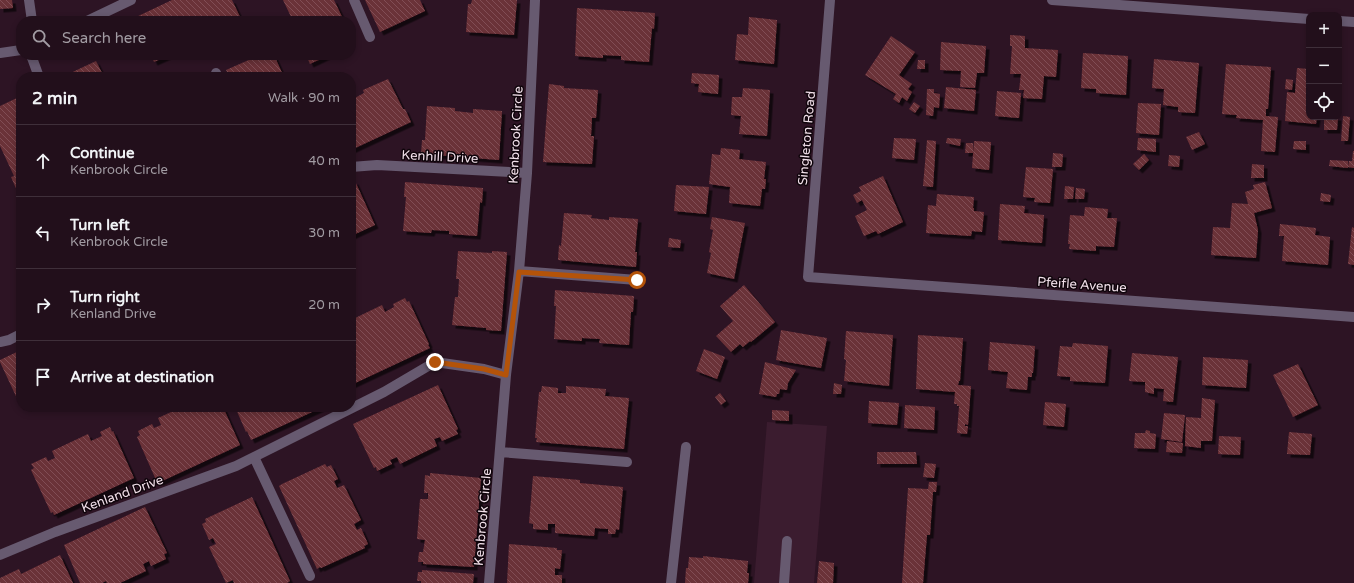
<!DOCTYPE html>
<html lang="en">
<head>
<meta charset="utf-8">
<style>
  body { margin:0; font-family:"Varela Round",sans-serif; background:#2e1d28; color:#f1f3f6 }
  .controls { position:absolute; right:12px; top:12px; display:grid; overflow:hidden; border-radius:8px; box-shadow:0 2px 6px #0003 }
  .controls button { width:36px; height:36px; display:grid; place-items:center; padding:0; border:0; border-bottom:1px solid #3f2f3a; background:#220f1b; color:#f1f3f6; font:20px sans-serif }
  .stop { position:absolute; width:12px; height:12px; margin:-9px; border:3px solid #b45309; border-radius:50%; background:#fff }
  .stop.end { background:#b45309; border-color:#fff; box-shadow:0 1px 4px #0008 }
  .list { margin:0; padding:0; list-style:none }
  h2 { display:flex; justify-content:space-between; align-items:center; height:52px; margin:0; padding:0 16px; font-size:17px }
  h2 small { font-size:13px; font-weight:400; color:#a29ca3 }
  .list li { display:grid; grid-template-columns:26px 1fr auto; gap:12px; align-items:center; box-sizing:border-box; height:72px; padding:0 16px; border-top:1px solid #3f2f3a }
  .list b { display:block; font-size:15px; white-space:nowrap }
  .list p { margin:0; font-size:13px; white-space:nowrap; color:#a29ca3 }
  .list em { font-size:13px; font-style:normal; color:#a29ca3 }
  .icon { flex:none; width:22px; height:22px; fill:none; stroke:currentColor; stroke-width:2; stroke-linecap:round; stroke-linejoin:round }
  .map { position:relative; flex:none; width:1354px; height:583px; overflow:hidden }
  .search { position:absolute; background:#220f1b; box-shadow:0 2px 6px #0003; left:16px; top:16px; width:340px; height:44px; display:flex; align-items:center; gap:10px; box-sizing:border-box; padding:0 14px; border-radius:16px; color:#a29ca3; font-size:15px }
  .panel { position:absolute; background:#220f1b; box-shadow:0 2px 6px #0003; left:16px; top:72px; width:340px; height:340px; border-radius:16px }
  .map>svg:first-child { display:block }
  .built { fill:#3b1c2f }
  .building { fill:url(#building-back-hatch); filter:url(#shadow) }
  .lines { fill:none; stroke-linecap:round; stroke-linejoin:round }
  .service { stroke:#675a70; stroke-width:10 }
  .minor { stroke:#675a70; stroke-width:10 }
  .route { stroke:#b45309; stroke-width:5 }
  .labels { text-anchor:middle; stroke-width:3; stroke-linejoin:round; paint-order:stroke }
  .street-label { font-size:13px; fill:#f1dfe9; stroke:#0f050b }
</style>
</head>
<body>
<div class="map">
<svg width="1354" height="583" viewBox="0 0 1354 583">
  <defs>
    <pattern id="building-back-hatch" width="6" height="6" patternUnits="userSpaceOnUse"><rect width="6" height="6" fill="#6b3037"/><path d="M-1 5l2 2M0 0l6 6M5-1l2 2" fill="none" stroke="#814e54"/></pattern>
    <filter id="shadow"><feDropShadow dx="3.5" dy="3.5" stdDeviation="0" flood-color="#0009"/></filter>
  </defs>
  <rect width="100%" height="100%" fill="#2d1424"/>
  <!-- built -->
  <path class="built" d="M767 422 827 426 814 583H754Z"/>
  <!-- building -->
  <path class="building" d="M0 0H12L13 8 0 9Z
    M172 0H232L242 21H135L134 18Z
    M283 0H334L344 21H293Z
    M365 0H420L425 11 380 32Z
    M472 0H517L514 35 466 32 468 4H471Z
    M577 8 655 13 654 29 652 28 649 62 621 60V56L603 55V58L575 56Z
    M749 17 777 20 774 64 735 60 737 34 748 35Z
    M1010 35 1025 36V48L1058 50 1056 77 1044 76 1042 99 1023 98 1024 90H1019L1021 74H1010L1012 46H1010Z
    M891 36 915 52 899 75 912 84 908 89 912 92 907 101 902 97 899 103 893 99 896 94 865 75Z
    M941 42 986 46 984 73H977L975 88 960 87 961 71 940 70Z
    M1083 53 1128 56 1126 95 1096 93V89L1081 88Z
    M151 55H170L154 62Z
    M260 55H274L283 75 280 77H230L226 70Z
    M306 55H329L310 64Z
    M1154 59 1199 63 1195 113 1178 112V107L1163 105 1164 89 1152 88Z
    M918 60H925V69H917Z
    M96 61 104 77H62Z
    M1226 64 1271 67 1268 109H1266V116L1278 117 1275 152 1261 151 1263 120 1236 118 1237 115 1222 114Z
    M1297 68 1309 69V117H1317L1316 124 1285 121 1287 92 1295 93Z
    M692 73 719 75 718 94 698 92 699 84 691 83Z
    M388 79 403 109H405L411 122 351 150V100L364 93 363 90Z
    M1286 79 1293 80 1292 90 1285 89Z
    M549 84 564 86V88L598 90 596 118H592L591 136H594L592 164 543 162Z
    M946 87 976 90 974 111 944 108Z
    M743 88 770 90 767 136 739 134 741 116 731 115 732 97H742Z
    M927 89H934V93L940 94 939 108 934 107 933 116 926 115Z
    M997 91 1021 93 1019 118 995 116Z
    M21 96V200L11 177 14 176 0 146V106Z
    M914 102 920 106 915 113 909 109Z
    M1138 103 1161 104 1159 135 1136 133Z
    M427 106 455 108V111L473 113V109L502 111 499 160 421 154 422 140H425Z
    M1343 116 1350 117 1348 141H1341Z
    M1324 117H1338L1337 130H1324Z
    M1199 132 1205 144 1192 150 1186 137Z
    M894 138 916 139 914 160 892 158Z
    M947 138 961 139 960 146 946 143Z
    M1138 138 1156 139V152L1137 150Z
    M927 140 936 141 933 187 923 186Z
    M974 141 991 142 989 170 972 168Z
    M1294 141H1306V150L1293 149Z
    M966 143H973V153H965Z
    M721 148 740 150 739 159 766 162 764 179H766L765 189H762L760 206 729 203 730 187 709 184 712 154 720 155Z
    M1353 151H1354V168L1348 167 1349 161H1352Z
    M1053 153 1063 154 1062 167H1052Z
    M1144 154 1149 160 1139 170 1133 164Z
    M1169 155 1180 156 1179 167 1168 166Z
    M1330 160 1348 161V168L1329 166Z
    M1252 164 1264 165V178H1251Z
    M1026 167 1053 169 1050 203 1034 202 1035 198 1023 197Z
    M883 176 903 222 878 234 876 231 864 236 855 216 867 210 862 200 857 203 853 195 861 191 859 187Z
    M355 181 375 225 351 236V183Z
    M405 182 483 188 482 203 480 202 477 236 449 234V231L432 230 431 233 403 231 406 197H404Z
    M1265 182 1272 208 1254 213 1258 230 1256 258 1211 255 1213 227 1230 228 1232 203 1248 204 1245 192 1254 189 1253 185Z
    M676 185 709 187 706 214 674 211Z
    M1065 186 1074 187 1073 199H1064Z
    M1076 188 1085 189 1084 199H1075Z
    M1321 193 1331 195 1330 202 1320 201Z
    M937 194 974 197 973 208H974V211L984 212 982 232 972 231 971 236 926 233 928 205 936 206Z
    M1000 204 1025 206 1024 213 1044 215 1042 243 998 240Z
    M1085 207 1108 209 1107 218H1117L1114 247 1096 246V251L1069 249 1070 244H1068L1070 215 1084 216Z
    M564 213 592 215 591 218 609 220V217L638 219 635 252H637L636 267 558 260 559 245 561 246Z
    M712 217 745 223 734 279 707 273 711 253 709 252 713 230 710 229Z
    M1280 224 1316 228 1315 235 1330 237 1328 265 1282 261 1284 236H1279Z
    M1352 227 1354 228V265L1348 264Z
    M669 238 681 240 680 248 668 247Z
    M458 251 492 253V251L507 252 501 331 486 330V328L452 325 455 297H458L459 279H456Z
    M744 285 775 322 751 342 750 341 743 347 740 344 731 352 716 336 733 321 720 306Z
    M555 290 634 296 633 312H631L629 345 599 343 600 339 582 338V341L554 339 556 306H554Z
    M405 298 407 302 409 301 429 344 428 345 430 348 351 385V320L382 305 385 312 394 307 393 304Z
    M781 330 827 338 821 368 776 360Z
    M846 331 893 335 889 386 844 381 846 360 844 359Z
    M918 335 963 338 960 381H959L958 385 971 386 968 425 965 424V426H968L967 434 957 433 959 406H957V404H954L955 392 916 389Z
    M990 342 1035 346 1033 373H1032V377H1028L1027 390 1006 388 1008 372 988 370Z
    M1073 343 1108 346 1105 383 1070 381V377L1057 376 1060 346 1072 347Z
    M704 349 725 357 717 379 696 371Z
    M21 350V407L0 362V360Z
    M1132 353 1178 357 1173 402 1163 401 1164 389 1154 388V394L1145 392V382L1129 381Z
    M1203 357 1248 360 1246 388 1202 385Z
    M765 362 796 370 788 383 787 390 780 389 779 394H777L776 397 759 394Z
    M1298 364 1318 405 1293 417 1273 375Z
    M834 383 842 385 841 394H833Z
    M438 385 458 429 456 430 458 434 442 441 440 437 434 439 437 446 400 464 397 457 390 460 392 464 377 471 376 467 374 468 353 424Z
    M542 386 558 388V393H566V386L606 389 605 396 629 398 624 449 536 442 537 438H535L539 392H541Z
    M720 393 726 401 721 405 715 397Z
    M1202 398 1215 400 1212 441H1201V448L1185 446 1186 417 1201 418Z
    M869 401 899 403 897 425 868 423Z
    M1045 402 1066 404 1064 427 1043 425Z
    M905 405 935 407 934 430 904 428Z
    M182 407H196L197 408 200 407H223L240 445 160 482 158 479 156 480 137 437 140 435 138 431 152 424 154 428 161 425 158 418Z
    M235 407H323L251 440 247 431 246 432Z
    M772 410 789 411V421L772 420Z
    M1164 413 1185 415 1182 442 1161 439Z
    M110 427 112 432 113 431 134 478 54 515 53 512 51 513 31 470 34 468 31 464 46 457 48 461 55 458 52 451 88 434 91 441 102 436 100 432Z
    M1146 430 1150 431V433L1156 434 1155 449 1134 448 1135 433H1145Z
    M1289 432 1312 434 1310 455 1287 454Z
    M1219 436 1241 437 1240 455 1218 454Z
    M1167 441 1183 443 1182 453 1166 452Z
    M877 452H916L917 464H877Z
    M925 463 936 464 934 478 923 477Z
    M325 464 327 467 331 465 338 479 334 481 337 488 344 485 361 520 354 524 357 530 361 528 368 544 364 546 365 548 321 568 320 567 317 569 279 486 282 484Z
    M430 473 481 478 474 567 423 564V562H418L419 552H423L425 540 417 539 420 499H428V493H424L425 475 430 476Z
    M533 476 580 480V483L623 487 619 530 616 529 615 534H608V529L595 528 594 536 555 533V524H548V530L533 529V524L529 523Z
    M929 482H937L936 492H933L930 535H927L923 583H902L908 488 928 489Z
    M252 497 290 581 287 583H234L233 580 226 583 209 547 216 544 213 538 209 540 202 524 206 522 205 519Z
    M145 507 167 553 164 554 166 559 151 566 149 561 143 564 146 571 120 583H107L106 581 102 583H80L64 545Z
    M509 544 557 548V550H562L560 569 555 568V575H562V583H507Z
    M60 555 73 583H0V578L19 569 21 574Z
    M703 556 748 561 747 573H749L748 583H685L686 568H688L689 557 703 558Z
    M819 561 834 563 833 583H817Z
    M422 570 474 574 473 583H421V581H417L418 572H422Z"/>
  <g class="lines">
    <!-- service -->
    <path class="service" d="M29 0 32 21
      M354 0 370 37
      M87 21 131 0
      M0 53 21 50
      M31 55 39 77
      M216 73 218 77
      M351 167 377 165 527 173
      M519 271 637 280
      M0 342 9 340 21 334
      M500 452 627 462
      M254 457 310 576
      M0 555 55 532 236 466 384 392 435 362 484 369 506 375
      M489 583 506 375 519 271 527 173 535 0
      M671 583 686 447
      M784 583 787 541"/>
    <!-- minor -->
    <path class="minor" d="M830 0 808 277 1354 317
      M1052 0 1309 19
      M1339 21 1354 22"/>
  </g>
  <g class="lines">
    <!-- route -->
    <path class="route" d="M435 362 484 369 506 375 519 272 637 280"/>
  </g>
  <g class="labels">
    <!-- street labels -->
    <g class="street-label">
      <text transform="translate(515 135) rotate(-87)" y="5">Kenbrook Circle</text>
      <text transform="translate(806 138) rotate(-85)" y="5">Singleton Road</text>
      <text transform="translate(440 156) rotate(3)" y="5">Kenhill Drive</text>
      <text transform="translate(1082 284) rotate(4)" y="5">Pfeifle Avenue</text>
      <text transform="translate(122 493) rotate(-20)" y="5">Kenland Drive</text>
      <text transform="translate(482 517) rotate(-85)" y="5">Kenbrook Circle</text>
    </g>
  </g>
</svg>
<div class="controls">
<button>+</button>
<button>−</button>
<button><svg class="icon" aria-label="locate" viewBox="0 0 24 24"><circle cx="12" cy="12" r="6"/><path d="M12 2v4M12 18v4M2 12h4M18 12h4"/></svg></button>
</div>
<div class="stop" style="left:637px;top:280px"></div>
<div class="stop end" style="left:435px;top:362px"></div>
<div class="search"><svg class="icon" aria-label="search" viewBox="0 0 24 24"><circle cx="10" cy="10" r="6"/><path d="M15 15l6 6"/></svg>Search here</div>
<section class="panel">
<h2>2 min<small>Walk · 90 m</small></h2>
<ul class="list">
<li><svg class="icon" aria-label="ahead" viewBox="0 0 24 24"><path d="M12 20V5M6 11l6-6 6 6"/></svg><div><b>Continue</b><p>Kenbrook Circle</p></div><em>40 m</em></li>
<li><svg class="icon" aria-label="left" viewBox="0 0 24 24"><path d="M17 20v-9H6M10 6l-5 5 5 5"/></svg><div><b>Turn left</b><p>Kenbrook Circle</p></div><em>30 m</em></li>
<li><svg class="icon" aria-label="right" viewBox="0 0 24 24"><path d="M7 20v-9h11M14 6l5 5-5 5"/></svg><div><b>Turn right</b><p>Kenland Drive</p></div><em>20 m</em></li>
<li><svg class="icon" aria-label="arrive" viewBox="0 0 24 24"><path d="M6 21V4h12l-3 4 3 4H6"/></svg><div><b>Arrive at destination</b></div></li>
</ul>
</section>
</div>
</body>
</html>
